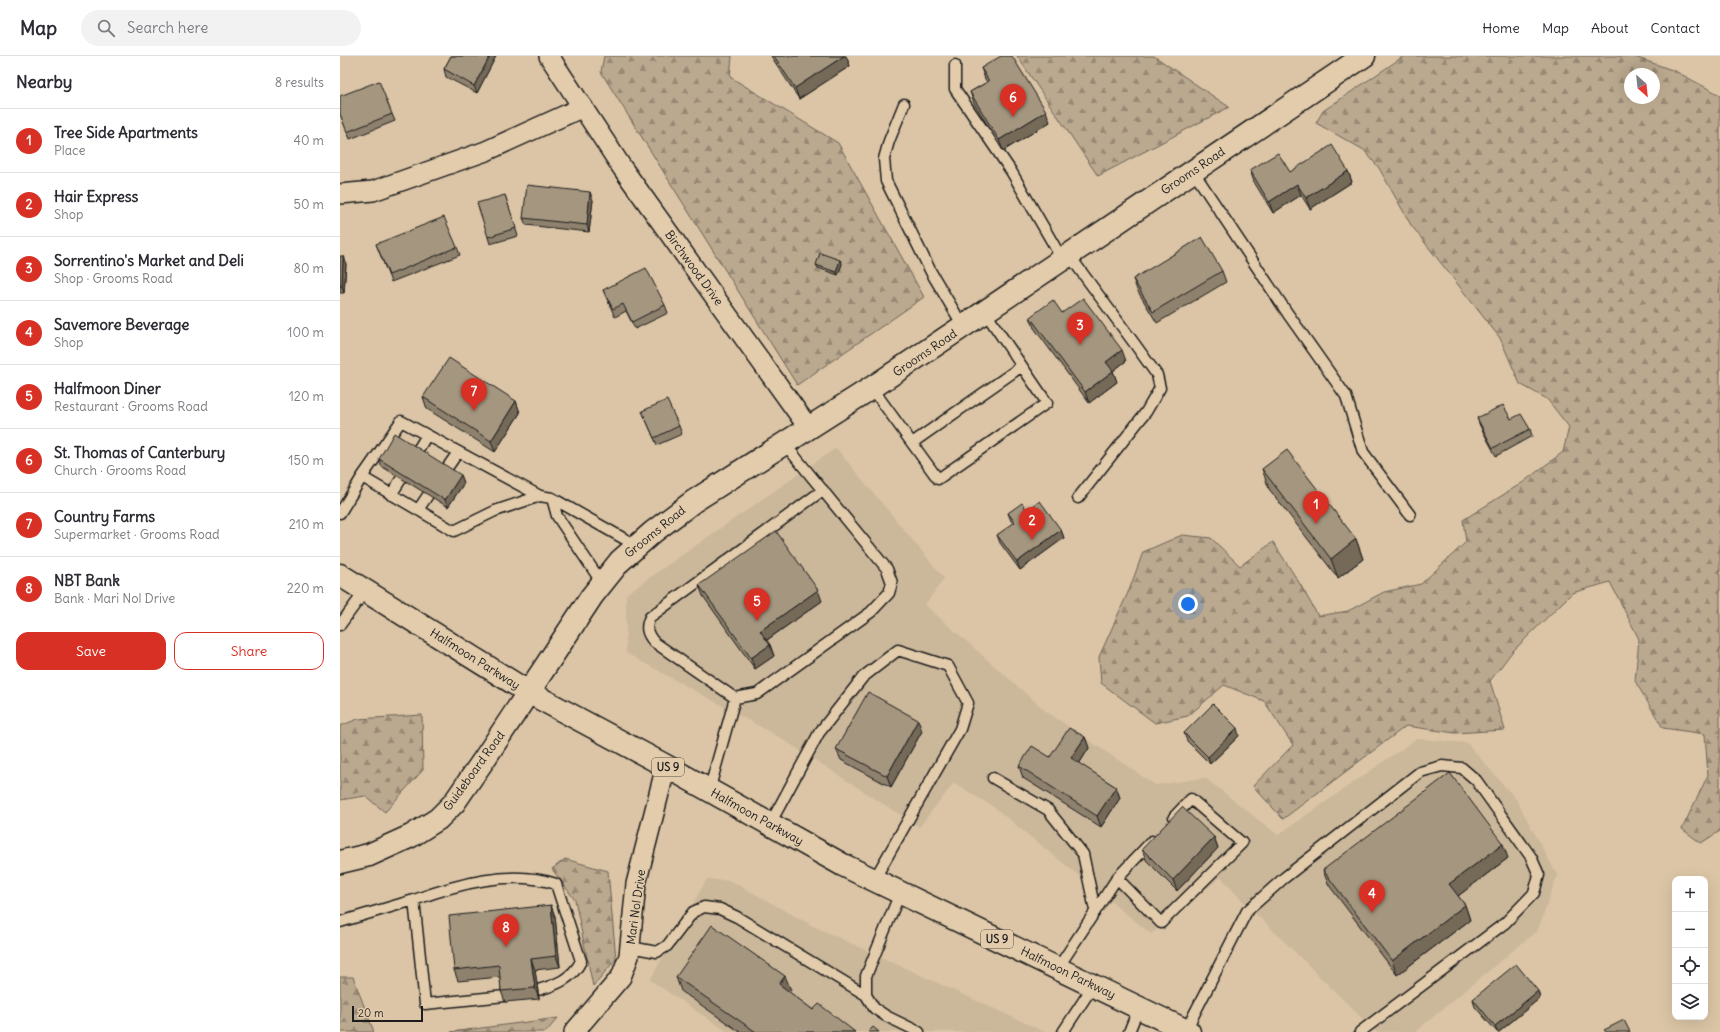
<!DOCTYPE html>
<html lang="en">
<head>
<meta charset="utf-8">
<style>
  body { margin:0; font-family:Delius,sans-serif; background:#f2f2f3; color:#2b2b33 }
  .controls { position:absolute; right:12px; bottom:12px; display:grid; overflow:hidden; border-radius:8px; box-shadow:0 4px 16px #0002 }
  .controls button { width:36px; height:36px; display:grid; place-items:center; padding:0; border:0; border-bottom:1px solid #e1e1e2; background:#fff; color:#2b2b33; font:20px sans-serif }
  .compass { position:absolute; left:1284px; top:12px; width:36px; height:36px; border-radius:50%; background:#fff; box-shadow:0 4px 16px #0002; rotate:153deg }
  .scale { position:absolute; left:12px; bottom:10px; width:71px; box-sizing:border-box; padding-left:4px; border:2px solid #1c1c1c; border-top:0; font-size:11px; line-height:14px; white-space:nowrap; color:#1c1c1c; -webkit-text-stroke:3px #e3ccac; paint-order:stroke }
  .you { position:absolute; left:848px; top:548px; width:14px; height:14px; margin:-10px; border:3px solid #fff; border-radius:50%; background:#1a73e8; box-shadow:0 0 0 6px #1a73e833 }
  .badge { display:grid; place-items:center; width:26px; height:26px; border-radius:50%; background:#d93025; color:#fff; font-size:13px; font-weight:700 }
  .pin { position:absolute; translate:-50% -33px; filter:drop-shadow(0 1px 2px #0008) }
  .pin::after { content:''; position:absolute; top:21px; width:14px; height:12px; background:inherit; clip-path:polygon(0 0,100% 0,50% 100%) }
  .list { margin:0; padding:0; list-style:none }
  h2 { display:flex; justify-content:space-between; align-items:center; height:52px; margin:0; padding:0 16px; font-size:17px }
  h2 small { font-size:13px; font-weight:400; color:#7c7c81 }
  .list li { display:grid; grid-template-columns:26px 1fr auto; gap:12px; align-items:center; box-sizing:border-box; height:64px; padding:0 16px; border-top:1px solid #e1e1e2 }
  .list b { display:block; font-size:15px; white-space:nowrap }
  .list p { margin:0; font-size:13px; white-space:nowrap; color:#7c7c81 }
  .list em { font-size:13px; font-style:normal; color:#7c7c81 }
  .actions { display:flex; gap:8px; padding:12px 16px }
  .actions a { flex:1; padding:9px 0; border:1px solid #d93025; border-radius:12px; text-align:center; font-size:14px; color:#d93025 }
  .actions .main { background:#d93025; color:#fff }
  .icon { flex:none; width:22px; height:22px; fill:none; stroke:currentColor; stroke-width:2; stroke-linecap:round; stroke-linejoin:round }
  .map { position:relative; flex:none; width:1380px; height:976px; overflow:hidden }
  header { display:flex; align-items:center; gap:24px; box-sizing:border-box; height:56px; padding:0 20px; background:#fff; border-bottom:1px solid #e1e1e2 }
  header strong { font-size:19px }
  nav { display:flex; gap:22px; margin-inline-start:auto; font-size:14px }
  .search { width:280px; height:36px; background:#f2f2f3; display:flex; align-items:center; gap:10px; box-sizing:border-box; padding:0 14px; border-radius:22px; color:#7c7c81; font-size:15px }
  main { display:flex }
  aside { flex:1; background:#fff }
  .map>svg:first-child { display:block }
  .built { fill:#cbb79a }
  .forest { fill:url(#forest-firs); stroke:#6c6256; fill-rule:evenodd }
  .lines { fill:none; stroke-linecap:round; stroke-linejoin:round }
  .lane-casing { stroke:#1c1c1c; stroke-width:13 }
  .street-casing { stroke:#1c1c1c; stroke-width:22 }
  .secondary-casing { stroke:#1c1c1c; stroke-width:25 }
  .primary-casing { stroke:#1c1c1c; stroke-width:25 }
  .lane { stroke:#e3ccac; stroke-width:10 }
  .street { stroke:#e3ccac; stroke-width:19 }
  .secondary { stroke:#e3ccac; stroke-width:22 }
  .primary { stroke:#e3ccac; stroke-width:22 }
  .wall { fill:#8e816d; stroke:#1c1c1c }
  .shaded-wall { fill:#746959; stroke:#1c1c1c }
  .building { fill:#a5967f; stroke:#1c1c1c }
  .labels { text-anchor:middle; stroke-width:3; stroke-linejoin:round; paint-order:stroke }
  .shield { fill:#e3ccac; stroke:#585147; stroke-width:1 }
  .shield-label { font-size:11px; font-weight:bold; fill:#1c1c1c }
  .street-label { font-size:12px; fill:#1c1c1c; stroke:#e3ccac }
</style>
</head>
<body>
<header>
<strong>Map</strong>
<div class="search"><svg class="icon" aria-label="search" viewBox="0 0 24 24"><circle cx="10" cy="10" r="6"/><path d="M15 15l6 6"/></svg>Search here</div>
<nav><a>Home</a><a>Map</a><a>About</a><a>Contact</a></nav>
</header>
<main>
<aside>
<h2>Nearby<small>8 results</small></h2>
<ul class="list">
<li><span class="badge">1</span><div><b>Tree Side Apartments</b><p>Place</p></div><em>40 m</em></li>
<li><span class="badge">2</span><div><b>Hair Express</b><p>Shop</p></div><em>50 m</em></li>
<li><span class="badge">3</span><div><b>Sorrentino's Market and Deli</b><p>Shop · Grooms Road</p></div><em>80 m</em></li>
<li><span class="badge">4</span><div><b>Savemore Beverage</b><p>Shop</p></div><em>100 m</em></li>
<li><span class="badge">5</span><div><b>Halfmoon Diner</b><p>Restaurant · Grooms Road</p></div><em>120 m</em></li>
<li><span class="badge">6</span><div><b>St. Thomas of Canterbury</b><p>Church · Grooms Road</p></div><em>150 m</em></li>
<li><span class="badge">7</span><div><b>Country Farms</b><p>Supermarket · Grooms Road</p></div><em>210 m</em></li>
<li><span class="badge">8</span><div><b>NBT Bank</b><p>Bank · Mari Nol Drive</p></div><em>220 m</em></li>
</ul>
<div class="actions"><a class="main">Save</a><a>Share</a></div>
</aside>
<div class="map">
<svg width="1380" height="976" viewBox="0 0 1380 976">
  <defs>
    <pattern id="forest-firs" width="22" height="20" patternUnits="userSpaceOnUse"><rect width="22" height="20" fill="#bba98f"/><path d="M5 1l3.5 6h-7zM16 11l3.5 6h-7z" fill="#978974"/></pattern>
  </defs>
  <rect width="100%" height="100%" fill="#dbc5a6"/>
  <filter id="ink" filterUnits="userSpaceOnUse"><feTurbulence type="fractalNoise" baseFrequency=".025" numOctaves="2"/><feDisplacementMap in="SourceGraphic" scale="8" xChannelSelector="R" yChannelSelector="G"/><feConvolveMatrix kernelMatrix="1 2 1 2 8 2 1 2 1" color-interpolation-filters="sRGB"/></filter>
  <g filter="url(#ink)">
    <!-- built -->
    <path class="built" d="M496 392 604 522 585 549 707 656 815 729 865 722 938 779 1076 683 1127 687 1176 743 1217 819 1198 874 1075 976H1036L896 838 881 821 811 878 655 752 614 727 579 771 439 681 286 597V538Z
      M367 823 391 825 473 870 705 976H388L310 924Z"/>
    <!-- forest -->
    <path class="forest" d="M264 0H392L390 21 498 87 584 241 457 329 261 16Z
      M677 0H814L889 51 758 120Z
      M1064 0H1292L1335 15 1380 39V775L1361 787 1342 773 1368 719 1365 678 1323 672 1295 625 1299 583 1270 526 1232 537 1172 596 1150 625 1165 674 1115 677 1066 670 943 763 913 730 953 689 924 645 884 629 848 660 815 667 761 627 759 601 790 532 803 496 842 479 871 482 900 510 933 486 960 528 978 560 1008 555 1044 536 1081 528 1126 486 1123 464 1182 427 1223 396 1229 371 1207 343 1180 328 1160 282 1071 169 1039 112 1024 94 976 67 983 55ZM1290 18H1314V42H1290Z
      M82 659 83 714 45 756 25 740 0 744V670L18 663Z
      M225 803 268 815 276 903 253 930 235 844 212 813Z
      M0 921H13L34 976H0Z
      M218 962 206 976H111Z"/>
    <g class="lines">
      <defs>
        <path id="lane" d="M615 9V33L671 115 722 203
          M564 48 549 85 544 103 546 125 591 216 623 270
          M853 115 948 258 1006 340 1023 396 1070 459
          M729 199 794 287 817 319 820 332 806 356 738 442
          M532 332 598 423 707 347 645 256
          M444 387 547 513 552 527 549 537 531 556 417 638 395 642 314 586C307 578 305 572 310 561L483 434
          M572 387 682 310
          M76 397 87 379
          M105 415 118 396
          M22 421 61 365 200 440
          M51 439 61 423
          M212 442 217 460 262 527
          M78 454 88 439
          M0 457 22 421 114 475 155 455 200 440 212 442 297 490
          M0 569 25 535
          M653 722 708 754 743 798 755 854
          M369 735 395 642
          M430 768 479 677 523 621 558 594 608 610 628 647 620 673 534 824
          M777 822 821 867 902 787 851 743 834 761
          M560 837 526 920V939L534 952 546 960 579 976
          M0 866 74 844
          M290 891 317 896 327 890 353 856 364 851 380 853 397 861 526 939
          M718 912 777 822 812 785
          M165 940 85 948 74 844C117 828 171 813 216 828L241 905C232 923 216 929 198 934
          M846 974 907 855 944 822 1080 716 1102 710 1122 712 1136 724 1191 801 1199 819 1194 837 1165 867 1020 976
          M723 976 753 930
          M789 976 799 951"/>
        <path id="street" d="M209 0 283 113 468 371
          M0 138 33 135 146 95 243 51
          M234 976 281 921 289 900 296 828 326 710"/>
        <path id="secondary" d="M0 806 29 799 71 780 98 763 114 747 145 702 252 540 280 505 313 476 354 445 536 329 1024 0"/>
        <path id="primary" d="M0 519 188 636 326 710 503 809 849 976"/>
      </defs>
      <!-- lane casing -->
      <use href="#lane" class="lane-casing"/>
      <!-- street casing -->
      <use href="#street" class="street-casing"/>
      <!-- secondary casing -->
      <use href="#secondary" class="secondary-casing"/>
      <!-- primary casing -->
      <use href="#primary" class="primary-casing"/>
      <!-- lane -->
      <use href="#lane" class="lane"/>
      <!-- street -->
      <use href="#street" class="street"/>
      <!-- secondary -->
      <use href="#secondary" class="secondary"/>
      <!-- primary -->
      <use href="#primary" class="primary"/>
    </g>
    <!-- wall -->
    <path class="wall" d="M111 0H156L137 37 106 21 104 13Z
      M431 0H506L510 10 459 43Z
      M641 12 710 66 663 95 634 47 630 36 647 26 645 23Z
      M0 58H52L55 65 10 83Z
      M910 114 950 116 1008 115 1012 126 970 153 961 139 933 157 914 126Z
      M165 139 178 180 150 188 148 181Z
      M253 144 249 176 186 169 183 162Z
      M36 188 117 191 120 199 51 226Z
      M0 200 6 208 4 237H0Z
      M500 204 502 208 498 219 478 212 476 209Z
      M882 215 886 226 817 267 797 234 793 223Z
      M263 234 325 249 328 257 295 273 286 255 275 261 266 241Z
      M722 257 786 305 773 315 777 326 749 347 694 272 690 261Z
      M83 341 176 345 180 357 155 396 87 353Z
      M302 355 339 370 342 378 317 389Z
      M1137 362 1171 363 1190 373 1192 380 1156 400 1140 370Z
      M39 403 121 419 124 427 108 451 41 410Z
      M922 413 1016 483 1023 503 998 522 929 433Z
      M687 454 721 474 724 482 680 514 660 487 657 479 674 468 671 465 668 457Z
      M359 529 482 545 427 584 430 589 434 600 415 613 363 540Z
      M582 675 551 731 501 704 496 693Z
      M844 677 899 680 870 708 847 685Z
      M745 681 749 692 739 708 776 731 780 742 761 771 683 722 679 710 710 701Z
      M874 781 878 792 837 835 806 804 802 793Z
      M1168 802 1118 840 1125 849 1130 864 1057 919 988 828 983 814Z
      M215 860 220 911 195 914 199 943 165 946 161 935 160 921 118 925 114 914Z
      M336 921 451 934 449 936 473 954 515 976H400L341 935Z
      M1200 942 1159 976H1157L1135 951 1133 943Z"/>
    <!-- shaded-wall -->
    <path class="shaded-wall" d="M150 0H156L137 37 134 30Z
      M504 0H506L510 10 459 43 455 32Z
      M706 55 710 66 663 95 659 84Z
      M1008 115 1012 126 970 153 966 142Z
      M957 128 961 139 933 157 929 146Z
      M250 136 253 144 249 176 247 169Z
      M3 200 6 208 4 237 2 230Z
      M500 204 502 208 498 219 496 216Z
      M782 294 786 305 770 317 766 306Z
      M773 315 777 326 749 347 745 336Z
      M176 345 180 357 155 396 151 385Z
      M121 419 124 427 108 451 105 444Z
      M721 474 724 482 680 514 677 506Z
      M1016 483 1023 503 998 522 991 503Z
      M478 534 482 545 424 586 420 575Z
      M430 589 434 600 415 613 411 602Z
      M578 664 582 675 551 731 547 720Z
      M897 672 899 680 870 708 868 701Z
      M745 681 749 692 735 714 731 702Z
      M776 731 780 742 761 771 757 760Z
      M874 781 878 792 837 835 833 824Z
      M1163 788 1168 802 1114 843 1109 828Z
      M211 849 215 860 220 911 216 900Z
      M1125 849 1130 864 1057 919 1052 905Z
      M191 903 195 914 199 943 195 932Z
      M445 920 451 934 444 942 439 928Z
      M1198 935 1200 942 1159 976H1157L1155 970Z"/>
    <!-- building -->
    <path class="building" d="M111 0H150L134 30 104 13Z
      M434 0H504L455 32Z
      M661 0H672L706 55 659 84 630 36 649 25 641 12Z
      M39 25 52 58 7 76 0 58V40Z
      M992 89 1008 115 966 142 957 128 929 146 910 114 938 97 950 116Z
      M187 129 250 136 247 169 183 162Z
      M165 139 176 172 148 181 137 147Z
      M104 161 117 191 49 219 36 188Z
      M862 181 882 215 813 256 793 223Z
      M480 197 500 204 496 216 476 209Z
      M0 200H3L2 230H0Z
      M306 212 325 249 292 266 283 248 273 253 263 234Z
      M743 242 782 294 766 306 773 315 745 336 690 261 713 244 722 257Z
      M109 302 176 345 151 385 83 341Z
      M327 344 339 370 314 382 302 355Z
      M1163 349 1171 363 1181 358 1190 373 1153 392 1137 362Z
      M54 377 121 419 105 444 39 403Z
      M947 394 1016 483 991 503 922 413Z
      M700 445 721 474 677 506 657 479 675 466 668 457 682 447 687 454Z
      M436 475 478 534 420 575 430 589 411 602 359 529Z
      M528 636 578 664 547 720 496 693Z
      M873 648 897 672 868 701 844 677Z
      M729 672 745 681 731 702 776 731 757 760 679 710 692 690 710 701Z
      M1110 717 1163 788 1109 828 1125 849 1052 905 983 814Z
      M842 751 874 781 833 824 802 793Z
      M211 849 216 900 191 903 195 932 161 935 159 909 114 914 109 860Z
      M372 869 445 920 439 928 473 954 479 948 515 976H416L336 921Z
      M1176 908 1198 935 1155 970 1133 943Z
      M1284 964 1290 976H1266L1264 974Z
      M533 971 539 976H528Z"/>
  </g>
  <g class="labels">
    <!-- shield labels -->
    <g class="shield">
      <rect x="312" y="702" width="32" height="18" rx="3"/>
      <rect x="641" y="874" width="32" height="18" rx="3"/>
    </g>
    <g class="shield-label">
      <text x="328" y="715">US 9</text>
      <text x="657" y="887">US 9</text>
    </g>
    <!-- street labels -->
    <g class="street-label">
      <text transform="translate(853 115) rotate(-34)" y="4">Grooms Road</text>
      <text transform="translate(354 212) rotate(54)" y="4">Birchwood Drive</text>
      <text transform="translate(585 297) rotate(-34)" y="4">Grooms Road</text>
      <text transform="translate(315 476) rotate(-39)" y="4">Grooms Road</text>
      <text transform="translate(135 603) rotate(32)" y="4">Halfmoon Parkway</text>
      <text transform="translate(134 715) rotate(-54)" y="4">Guideboard Road</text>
      <text transform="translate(417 761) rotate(29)" y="4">Halfmoon Parkway</text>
      <text transform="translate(296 851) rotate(-82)" y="4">Mari Nol Drive</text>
      <text transform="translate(728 917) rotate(26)" y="4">Halfmoon Parkway</text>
    </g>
  </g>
</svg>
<div class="controls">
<button>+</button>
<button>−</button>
<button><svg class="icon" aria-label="locate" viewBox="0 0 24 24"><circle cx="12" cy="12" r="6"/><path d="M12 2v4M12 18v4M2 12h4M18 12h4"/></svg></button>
<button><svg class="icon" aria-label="layers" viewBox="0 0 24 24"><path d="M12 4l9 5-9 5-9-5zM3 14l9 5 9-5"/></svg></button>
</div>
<svg class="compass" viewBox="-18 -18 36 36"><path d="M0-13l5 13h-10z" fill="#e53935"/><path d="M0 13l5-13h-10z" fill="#7c7c81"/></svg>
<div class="scale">20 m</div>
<div class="you"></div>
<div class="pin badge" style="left:976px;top:468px">1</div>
<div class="pin badge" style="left:692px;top:484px">2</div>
<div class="pin badge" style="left:740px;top:289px">3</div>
<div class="pin badge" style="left:1032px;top:857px">4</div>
<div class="pin badge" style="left:417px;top:565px">5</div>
<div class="pin badge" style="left:673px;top:61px">6</div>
<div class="pin badge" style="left:134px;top:355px">7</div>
<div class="pin badge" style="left:166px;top:891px">8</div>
</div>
</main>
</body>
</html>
